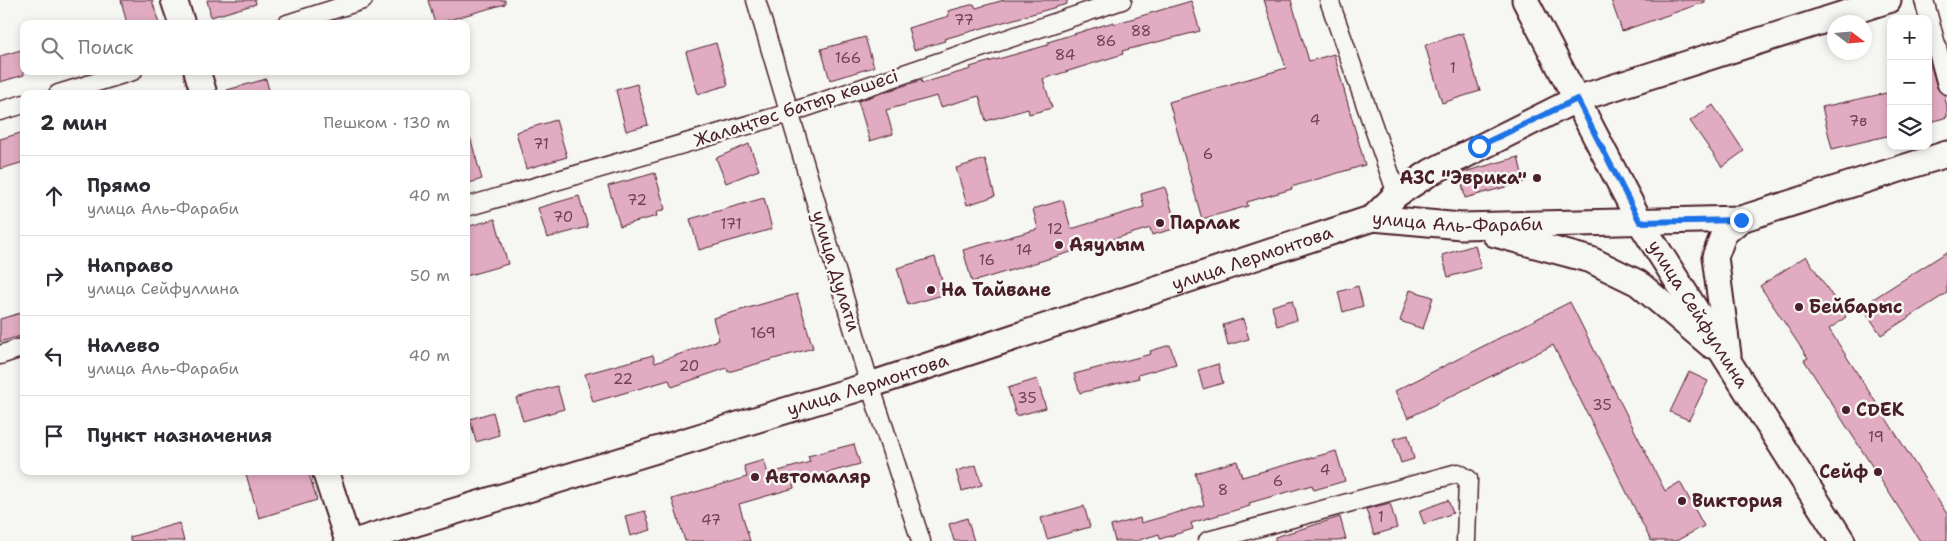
<!DOCTYPE html>
<html lang="ru">
<head>
<meta charset="utf-8">
<style>
  body { margin:0; font-family:"Shantell Sans",sans-serif; background:#f2f2f3; color:#2b2b33 }
  .controls { position:absolute; right:15px; top:15px; display:grid; overflow:hidden; border-radius:10px; box-shadow:0 2px 8px #0003 }
  .controls button { width:45px; height:45px; display:grid; place-items:center; padding:0; border:0; border-bottom:1px solid #e1e1e2; background:#fff; color:#2b2b33; font:25px sans-serif }
  .compass { position:absolute; left:1827px; top:15px; width:45px; height:45px; border-radius:50%; background:#fff; box-shadow:0 2px 8px #0003; rotate:106deg }
  .stop { position:absolute; width:15px; height:15px; margin:-11px; border:4px solid #1a73e8; border-radius:50%; background:#fff }
  .stop.end { background:#1a73e8; border-color:#fff; box-shadow:0 1px 5px #0008 }
  .list { margin:0; padding:0; list-style:none }
  h2 { display:flex; justify-content:space-between; align-items:center; height:65px; margin:0; padding:0 20px; font-size:21px }
  h2 small { font-size:16px; font-weight:400; color:#7c7c81 }
  .list li { display:grid; grid-template-columns:32px 1fr auto; gap:15px; align-items:center; box-sizing:border-box; height:80px; padding:0 20px; border-top:1px solid #e1e1e2 }
  .list b { display:block; font-size:19px; white-space:nowrap }
  .list p { margin:0; font-size:16px; white-space:nowrap; color:#7c7c81 }
  .list em { font-size:16px; font-style:normal; color:#7c7c81 }
  .icon { flex:none; width:28px; height:28px; fill:none; stroke:currentColor; stroke-width:2; stroke-linecap:round; stroke-linejoin:round }
  .map { position:relative; flex:none; width:1947px; height:541px; overflow:hidden }
  .search { position:absolute; background:#fff; box-shadow:0 2px 8px #0003; left:20px; top:20px; width:450px; height:55px; display:flex; align-items:center; gap:12px; box-sizing:border-box; padding:0 18px; border-radius:10px; color:#7c7c81; font-size:19px }
  .panel { position:absolute; background:#fff; box-shadow:0 2px 8px #0003; left:20px; top:90px; width:450px; height:385px; border-radius:10px }
  .map>svg:first-child { display:block }
  .building { fill:#e1abc2; stroke:#4a1f2b }
  .lines { fill:none; stroke-linecap:round; stroke-linejoin:round }
  .street-casing { stroke:#4a1f2b; stroke-width:21 }
  .secondary-casing { stroke:#4a1f2b; stroke-width:29 }
  .street { stroke:#f6f6f2; stroke-width:18 }
  .secondary { stroke:#f6f6f2; stroke-width:25 }
  .route { stroke:#1a73e8; stroke-width:6 }
  .poi-dot { fill:#4a1f2b; stroke:#f6f6f2; stroke-width:2 }
  .labels { text-anchor:middle; stroke-width:5; stroke-linejoin:round; paint-order:stroke }
  .number-label { font-size:15px; fill:#704251 }
  .street-label { font-size:18px; fill:#4a1f2b; stroke:#f6f6f2 }
  .poi-label { font-size:18px; font-weight:bold; fill:#4a1f2b; stroke:#f6f6f2; text-anchor:start }
</style>
</head>
<body>
<div class="map">
<svg width="1947" height="541" viewBox="0 0 1947 541">
  <rect width="100%" height="100%" fill="#f6f6f2"/>
  <filter id="ink" filterUnits="userSpaceOnUse"><feTurbulence type="fractalNoise" baseFrequency=".02" numOctaves="2"/><feDisplacementMap in="SourceGraphic" scale="10" xChannelSelector="R" yChannelSelector="G"/><feConvolveMatrix kernelMatrix="1 2 1 2 8 2 1 2 1" color-interpolation-filters="sRGB"/></filter>
  <g filter="url(#ink)">
    <!-- building -->
    <path class="building" d="M121 0H152L159 24H127Z
      M207 0H255L256 4 211 17Z
      M428 0H505V4L435 24Z
      M1004 0H1067V4L944 39 945 41 914 50 908 28 949 16 948 11 974 4 976 8Z
      M1264 0H1291L1309 61 1334 54 1365 165 1291 187 1292 189 1247 202 1248 206 1202 219 1169 102 1286 68Z
      M1611 0H1705V2L1622 31Z
      M1191 1 1200 31 1122 51 1123 54 1043 79 1052 108 1029 114 1028 109 986 121 979 96 941 107 937 96 886 110 893 134 870 141 858 101 921 80 922 83 971 69 970 67 1048 45V42L1090 29 1114 22V24Z
      M1463 33 1480 91 1442 103 1425 45Z
      M865 37 874 67 830 80 821 49Z
      M716 43 728 85 698 94 686 52Z
      M21 50 24 75 0 82V56Z
      M1928 56 1937 88 1944 95 1947 106V117L1928 123Z
      M266 79 270 94H228L227 90Z
      M637 84 648 125 626 131 616 90Z
      M1891 92V135L1832 149 1822 107Z
      M1713 105 1744 151 1722 167 1690 121Z
      M556 120 567 157 526 169 516 132Z
      M24 132V162L0 169V139Z
      M470 137 482 179 466 184V138Z
      M749 144 759 170 726 183 716 158Z
      M1518 157 1524 182 1465 198 1460 173Z
      M985 159 995 196 967 205 956 168Z
      M655 173 665 209 656 213 657 216 620 226 608 186Z
      M1165 187 1177 228 1152 235 1150 228 972 282 963 250 1038 229 1033 209 1063 200 1071 229 1144 207 1141 194Z
      M579 196 588 227 547 238 538 208Z
      M764 198 772 229 699 250 690 219Z
      M495 219 508 264 466 276V227Z
      M1475 245 1481 268 1448 277 1442 255Z
      M1947 252V293L1881 335 1862 306Z
      M1806 256 1846 317 1829 329 1947 514V541H1920L1804 360 1808 358 1760 286Z
      M935 257 946 294 908 305 897 268Z
      M1358 286 1363 306 1343 312 1338 292Z
      M1410 290 1433 297 1423 329 1400 321Z
      M797 294 813 348 728 372 727 368 672 387 669 380 593 402 585 374 653 355 655 363 719 340 713 318Z
      M1292 300 1297 320 1277 326 1272 306Z
      M1570 302 1665 491 1680 482 1704 526 1676 541H1651L1553 345 1408 418 1395 391Z
      M24 312V335L0 342V319Z
      M1243 319 1249 339 1228 345 1223 325Z
      M1170 345 1176 364 1138 375 1139 378 1080 393 1074 374 1151 354 1150 351Z
      M1218 364 1223 383 1203 389 1198 370Z
      M1689 372 1708 381 1689 420 1670 412Z
      M1037 379 1046 408 1016 416 1008 388Z
      M557 386 564 409 523 421 516 398Z
      M493 412 499 435 476 442 470 419Z
      M1408 435 1414 459 1401 463 1393 439Z
      M854 444 860 464 793 482 794 488 739 504 750 541H685L672 499 747 477 744 466 764 460 768 474 810 462 808 456Z
      M1336 451 1345 481 1314 490 1312 485 1249 503 1250 506 1191 523 1193 529 1160 539 1159 534 1136 541H1115L1111 526 1140 518 1141 523 1204 505 1195 473 1237 461 1242 477Z
      M976 465 982 485 962 491 956 471Z
      M245 471H308L317 500 259 518Z
      M1448 500 1453 513 1424 524 1419 511Z
      M1390 503 1397 528 1374 535 1366 509Z
      M1084 506 1090 527 1047 539 1041 518Z
      M645 511 651 530 630 536 625 516Z
      M1340 517 1346 539 1338 541H1275V537Z
      M967 518 974 541H954L949 524Z
      M179 523 184 541H130V537Z"/>
    <g class="lines">
      <defs>
        <path id="street" d="M756 0 870 385 921 541
          M1329 0 1397 194
          M1924 0 1947 85
          M287 24 363 0
          M58 94 133 71
          M0 111 24 104
          M466 207 789 113 1122 0
          M0 355 24 347
          M1208 541 1458 473 1468 479 1466 541"/>
        <g id="secondary">
          <path d="M174 0 182 24"/>
          <path id="s1" d="M1525 0 1640 222 1842 541"/>
          <path d="M197 71 204 94"/>
          <path d="M1373 218 1397 194 1431 172 1577 99 1888 0"/>
          <path d="M1495 234 1591 260 1638 283 1711 345"/>
          <path d="M1728 355 1715 257 1724 233 1741 219"/>
          <path d="M325 471 348 541"/>
          <path id="s2" d="M357 541 870 385 1373 218 1461 226 1741 219 1947 154"/>
        </g>
      </defs>
      <!-- street casing -->
      <use href="#street" class="street-casing"/>
      <!-- secondary casing -->
      <use href="#secondary" class="secondary-casing"/>
      <!-- street -->
      <use href="#street" class="street"/>
      <!-- secondary -->
      <use href="#secondary" class="secondary"/>
    </g>
  </g>
  <g class="lines" filter="url(#ink)">
    <!-- route -->
    <path class="route" d="M1479 146 1577 99 1640 222 1741 220"/>
  </g>
  <!-- markers -->
  <g class="poi-dot">
    <circle cx="1537" cy="178" r="5"/>
    <circle cx="1160" cy="223" r="5"/>
    <circle cx="1059" cy="245" r="5"/>
    <circle cx="931" cy="290" r="5"/>
    <circle cx="1799" cy="307" r="5"/>
    <circle cx="1846" cy="410" r="5"/>
    <circle cx="1878" cy="472" r="5"/>
    <circle cx="755" cy="477" r="5"/>
    <circle cx="1682" cy="501" r="5"/>
  </g>
  <g class="labels">
    <!-- number labels -->
    <g class="number-label">
      <text x="964" y="25">77</text>
      <text x="1141" y="36">88</text>
      <text x="1106" y="46">86</text>
      <text x="1065" y="60">84</text>
      <text x="848" y="63">166</text>
      <text x="1453" y="73">1</text>
      <text x="1315" y="125">4</text>
      <text x="1858" y="126">7в</text>
      <text x="541" y="149">71</text>
      <text x="1208" y="159">6</text>
      <text x="637" y="205">72</text>
      <text x="563" y="222">70</text>
      <text x="731" y="229">171</text>
      <text x="1055" y="234">12</text>
      <text x="1024" y="255">14</text>
      <text x="987" y="265">16</text>
      <text x="763" y="338">169</text>
      <text x="689" y="371">20</text>
      <text x="623" y="384">22</text>
      <text x="1027" y="403">35</text>
      <text x="1602" y="410">35</text>
      <text x="1876" y="442">19</text>
      <text x="1325" y="475">4</text>
      <text x="1278" y="486">6</text>
      <text x="1223" y="495">8</text>
      <text x="1381" y="522">1</text>
      <text x="711" y="525">47</text>
    </g>
    <!-- street labels -->
    <g class="street-label">
      <text transform="translate(796 108) rotate(-18)" y="6">Жалаңтөс батыр көшесі</text>
      <text dy="6" stroke="none"><textPath href="#s2" startOffset="1151">улица Аль-Фараби</textPath></text>
      <text dy="6" stroke="none"><textPath href="#s2" startOffset="939">улица Лермонтова</textPath></text>
      <text transform="translate(836 271) rotate(73)" y="6">улица Дулати</text>
      <text dy="6" stroke="none"><textPath href="#s1" startOffset="359">улица Сейфуллина</textPath></text>
      <text dy="6" stroke="none"><textPath href="#s2" startOffset="534">улица Лермонтова</textPath></text>
    </g>
    <!-- poi labels -->
    <g class="poi-label">
      <text x="1527" y="184" text-anchor="end">АЗС "Эврика"</text>
      <text x="1170" y="229">Парлак</text>
      <text x="1069" y="251">Аяулым</text>
      <text x="941" y="296">На Тайване</text>
      <text x="1809" y="313">Бейбарыс</text>
      <text x="1856" y="416">CDEK</text>
      <text x="1868" y="478" text-anchor="end">Сейф</text>
      <text x="765" y="483">Автомаляр</text>
      <text x="1692" y="507">Виктория</text>
    </g>
  </g>
</svg>
<div class="controls">
<button>+</button>
<button>−</button>
<button><svg class="icon" aria-label="layers" viewBox="0 0 24 24"><path d="M12 4l9 5-9 5-9-5zM3 14l9 5 9-5"/></svg></button>
</div>
<svg class="compass" viewBox="-18 -18 36 36"><path d="M0-13l5 13h-10z" fill="#e53935"/><path d="M0 13l5-13h-10z" fill="#7c7c81"/></svg>
<div class="stop" style="left:1479px;top:146px"></div>
<div class="stop end" style="left:1741px;top:220px"></div>
<div class="search"><svg class="icon" aria-label="search" viewBox="0 0 24 24"><circle cx="10" cy="10" r="6"/><path d="M15 15l6 6"/></svg>Поиск</div>
<section class="panel">
<h2>2 мин<small>Пешком · 130 m</small></h2>
<ul class="list">
<li><svg class="icon" aria-label="ahead" viewBox="0 0 24 24"><path d="M12 20V5M6 11l6-6 6 6"/></svg><div><b>Прямо</b><p>улица Аль-Фараби</p></div><em>40 m</em></li>
<li><svg class="icon" aria-label="right" viewBox="0 0 24 24"><path d="M7 20v-9h11M14 6l5 5-5 5"/></svg><div><b>Направо</b><p>улица Сейфуллина</p></div><em>50 m</em></li>
<li><svg class="icon" aria-label="left" viewBox="0 0 24 24"><path d="M17 20v-9H6M10 6l-5 5 5 5"/></svg><div><b>Налево</b><p>улица Аль-Фараби</p></div><em>40 m</em></li>
<li><svg class="icon" aria-label="arrive" viewBox="0 0 24 24"><path d="M6 21V4h12l-3 4 3 4H6"/></svg><div><b>Пункт назначения</b></div></li>
</ul>
</section>
</div>
</body>
</html>
